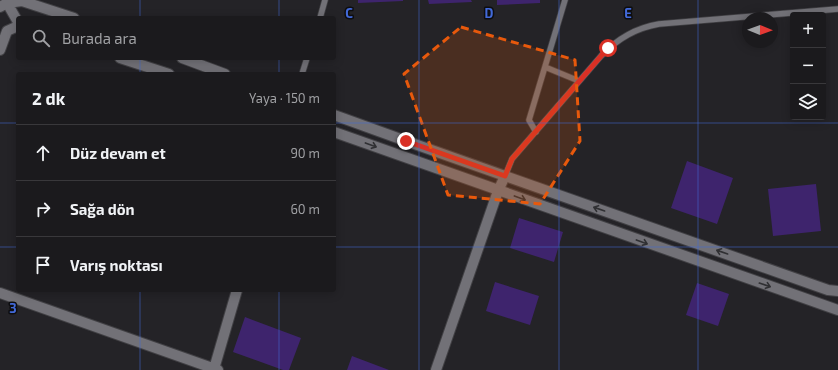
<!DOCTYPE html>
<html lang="tr">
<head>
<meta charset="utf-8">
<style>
  body { margin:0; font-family:"Exo 2",sans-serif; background:#242326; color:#f1f3f6 }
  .controls { position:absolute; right:12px; top:12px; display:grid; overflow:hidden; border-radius:4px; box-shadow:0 2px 10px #0003 }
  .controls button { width:36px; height:36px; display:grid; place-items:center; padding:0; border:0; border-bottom:1px solid #39383b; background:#1b1a1d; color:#f1f3f6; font:20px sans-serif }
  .compass { position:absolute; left:742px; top:12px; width:36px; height:36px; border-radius:50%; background:#1b1a1d; box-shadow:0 2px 10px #0003; rotate:91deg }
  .stop { position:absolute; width:12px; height:12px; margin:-9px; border:3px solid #d93025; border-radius:50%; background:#fff }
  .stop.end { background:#d93025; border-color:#fff; box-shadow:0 1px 4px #0008 }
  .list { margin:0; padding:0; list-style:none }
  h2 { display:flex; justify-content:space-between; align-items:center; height:52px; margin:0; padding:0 16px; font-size:17px }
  h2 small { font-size:13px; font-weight:400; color:#a0a1a4 }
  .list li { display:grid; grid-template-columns:26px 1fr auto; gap:12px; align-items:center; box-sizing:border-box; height:56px; padding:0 16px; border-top:1px solid #39383b }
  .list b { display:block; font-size:15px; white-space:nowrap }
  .list em { font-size:13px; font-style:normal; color:#a0a1a4 }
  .icon { flex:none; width:22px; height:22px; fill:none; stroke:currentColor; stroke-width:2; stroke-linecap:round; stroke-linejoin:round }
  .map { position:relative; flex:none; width:838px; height:370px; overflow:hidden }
  .search { position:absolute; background:#1b1a1d; box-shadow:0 2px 10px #0003; left:16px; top:16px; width:320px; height:44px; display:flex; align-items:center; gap:10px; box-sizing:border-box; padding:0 14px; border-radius:4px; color:#a0a1a4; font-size:15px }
  .panel { position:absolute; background:#1b1a1d; box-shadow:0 2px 10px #0003; left:16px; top:72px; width:320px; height:220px; border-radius:4px }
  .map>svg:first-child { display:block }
  .building { fill:#3e246d }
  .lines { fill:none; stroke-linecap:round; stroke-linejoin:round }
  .service-casing { stroke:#414044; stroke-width:7 }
  .minor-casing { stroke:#414044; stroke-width:12 }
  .tertiary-casing { stroke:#414044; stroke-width:12 }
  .service { stroke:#727177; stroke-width:5.5 }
  .minor { stroke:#727177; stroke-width:10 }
  .tertiary { stroke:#727177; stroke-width:10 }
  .oneway { stroke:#303033 }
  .route { stroke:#d93025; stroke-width:5 }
  .marked { fill:#e8590c; fill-opacity:0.2; stroke:#e8590c; stroke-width:3; stroke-dasharray:8 5; stroke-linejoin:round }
  .grid { fill:none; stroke:#4269d8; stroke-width:1; stroke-opacity:0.55 }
  .grid-label { font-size:13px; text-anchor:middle; font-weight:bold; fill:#4269d8; stroke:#0d0d0f; stroke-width:3; stroke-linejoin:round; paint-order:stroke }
</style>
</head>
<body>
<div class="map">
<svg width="838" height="370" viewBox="0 0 838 370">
  <rect width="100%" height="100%" fill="#242327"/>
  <!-- building -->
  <path class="building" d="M358 0H403V1L358 3Z
    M428 0H471L472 2 429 4Z
    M497 0H540V3L497 5Z
    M687 161 733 178 717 224 671 208Z
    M816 184 821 231 773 236 768 189Z
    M519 218 563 232 554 262 510 248Z
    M495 282 539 296 530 325 486 311Z
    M697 283 729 294 718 326 686 315Z
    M245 317 301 338 289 370H283L233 352Z
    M352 356 389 370H347Z"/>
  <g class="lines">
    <defs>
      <path id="service" d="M320 18 325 0
        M545 67 579 81
        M302 74 307 58
        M536 132 529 120 565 0
        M505 176 512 159 601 56C617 39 635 28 659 24L838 9"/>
      <path id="minor" d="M0 293 218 370
        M214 369 237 290
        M436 370 498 191 505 176"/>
      <path id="tertiary" d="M7 3 18 22
        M0 7 7 3 22 1 74 18
        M0 50 7 31 18 26
        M120 58 169 74
        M182 58 225 74
        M334 115 406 141 828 290 838 291
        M334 132 838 310"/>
    </defs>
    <!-- service casing -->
    <use href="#service" class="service-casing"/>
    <!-- minor casing -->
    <use href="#minor" class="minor-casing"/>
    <!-- tertiary casing -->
    <use href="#tertiary" class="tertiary-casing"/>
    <!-- service -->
    <use href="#service" class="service"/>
    <!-- minor -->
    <use href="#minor" class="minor"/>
    <!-- tertiary -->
    <use href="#tertiary" class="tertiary"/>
  </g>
  <!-- one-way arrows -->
  <defs><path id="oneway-shaft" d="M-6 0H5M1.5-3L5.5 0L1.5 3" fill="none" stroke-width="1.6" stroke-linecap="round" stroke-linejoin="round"/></defs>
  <g class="oneway">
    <use href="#oneway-shaft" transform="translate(371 145) rotate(20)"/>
    <use href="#oneway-shaft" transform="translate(520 198) rotate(20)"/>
    <use href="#oneway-shaft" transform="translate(599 209) rotate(-161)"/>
    <use href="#oneway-shaft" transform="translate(642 242) rotate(20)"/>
    <use href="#oneway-shaft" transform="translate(722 252) rotate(-161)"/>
    <use href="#oneway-shaft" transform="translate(765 285) rotate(19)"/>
  </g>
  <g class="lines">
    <!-- route -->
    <path class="route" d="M406 141 505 176 512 159 608 48"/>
  </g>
  <!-- marked area -->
  <path class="marked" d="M461 27 575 60 580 141 540 204 448 195 404 74Z"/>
  <!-- grid -->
  <path class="grid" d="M140 0V18M279 0V18M419 0V370M559 0V370M698 0V370M140 58V74M279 58V74M0 123H18M334 123H838M0 247H18M334 247H838M140 290V370M279 290V370"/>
  <g class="grid-label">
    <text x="349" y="18">C</text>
    <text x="489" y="18">D</text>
    <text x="628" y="18">E</text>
    <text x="13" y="313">3</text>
  </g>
</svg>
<div class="controls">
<button>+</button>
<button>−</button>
<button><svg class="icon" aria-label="layers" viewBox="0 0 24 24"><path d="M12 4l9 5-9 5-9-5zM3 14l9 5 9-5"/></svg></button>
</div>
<svg class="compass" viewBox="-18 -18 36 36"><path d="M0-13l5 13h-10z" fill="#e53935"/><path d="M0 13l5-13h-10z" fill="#a0a1a4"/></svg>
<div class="stop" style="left:608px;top:48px"></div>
<div class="stop end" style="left:406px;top:141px"></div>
<div class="search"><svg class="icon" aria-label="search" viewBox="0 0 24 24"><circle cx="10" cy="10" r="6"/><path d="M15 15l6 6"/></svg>Burada ara</div>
<section class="panel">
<h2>2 dk<small>Yaya · 150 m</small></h2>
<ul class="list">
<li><svg class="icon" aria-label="ahead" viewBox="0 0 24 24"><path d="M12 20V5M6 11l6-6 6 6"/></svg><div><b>Düz devam et</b></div><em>90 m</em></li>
<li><svg class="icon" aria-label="right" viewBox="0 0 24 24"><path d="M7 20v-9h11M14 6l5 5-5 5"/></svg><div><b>Sağa dön</b></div><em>60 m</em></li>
<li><svg class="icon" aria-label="arrive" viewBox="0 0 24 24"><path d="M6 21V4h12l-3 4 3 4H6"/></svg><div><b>Varış noktası</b></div></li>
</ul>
</section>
</div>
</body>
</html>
